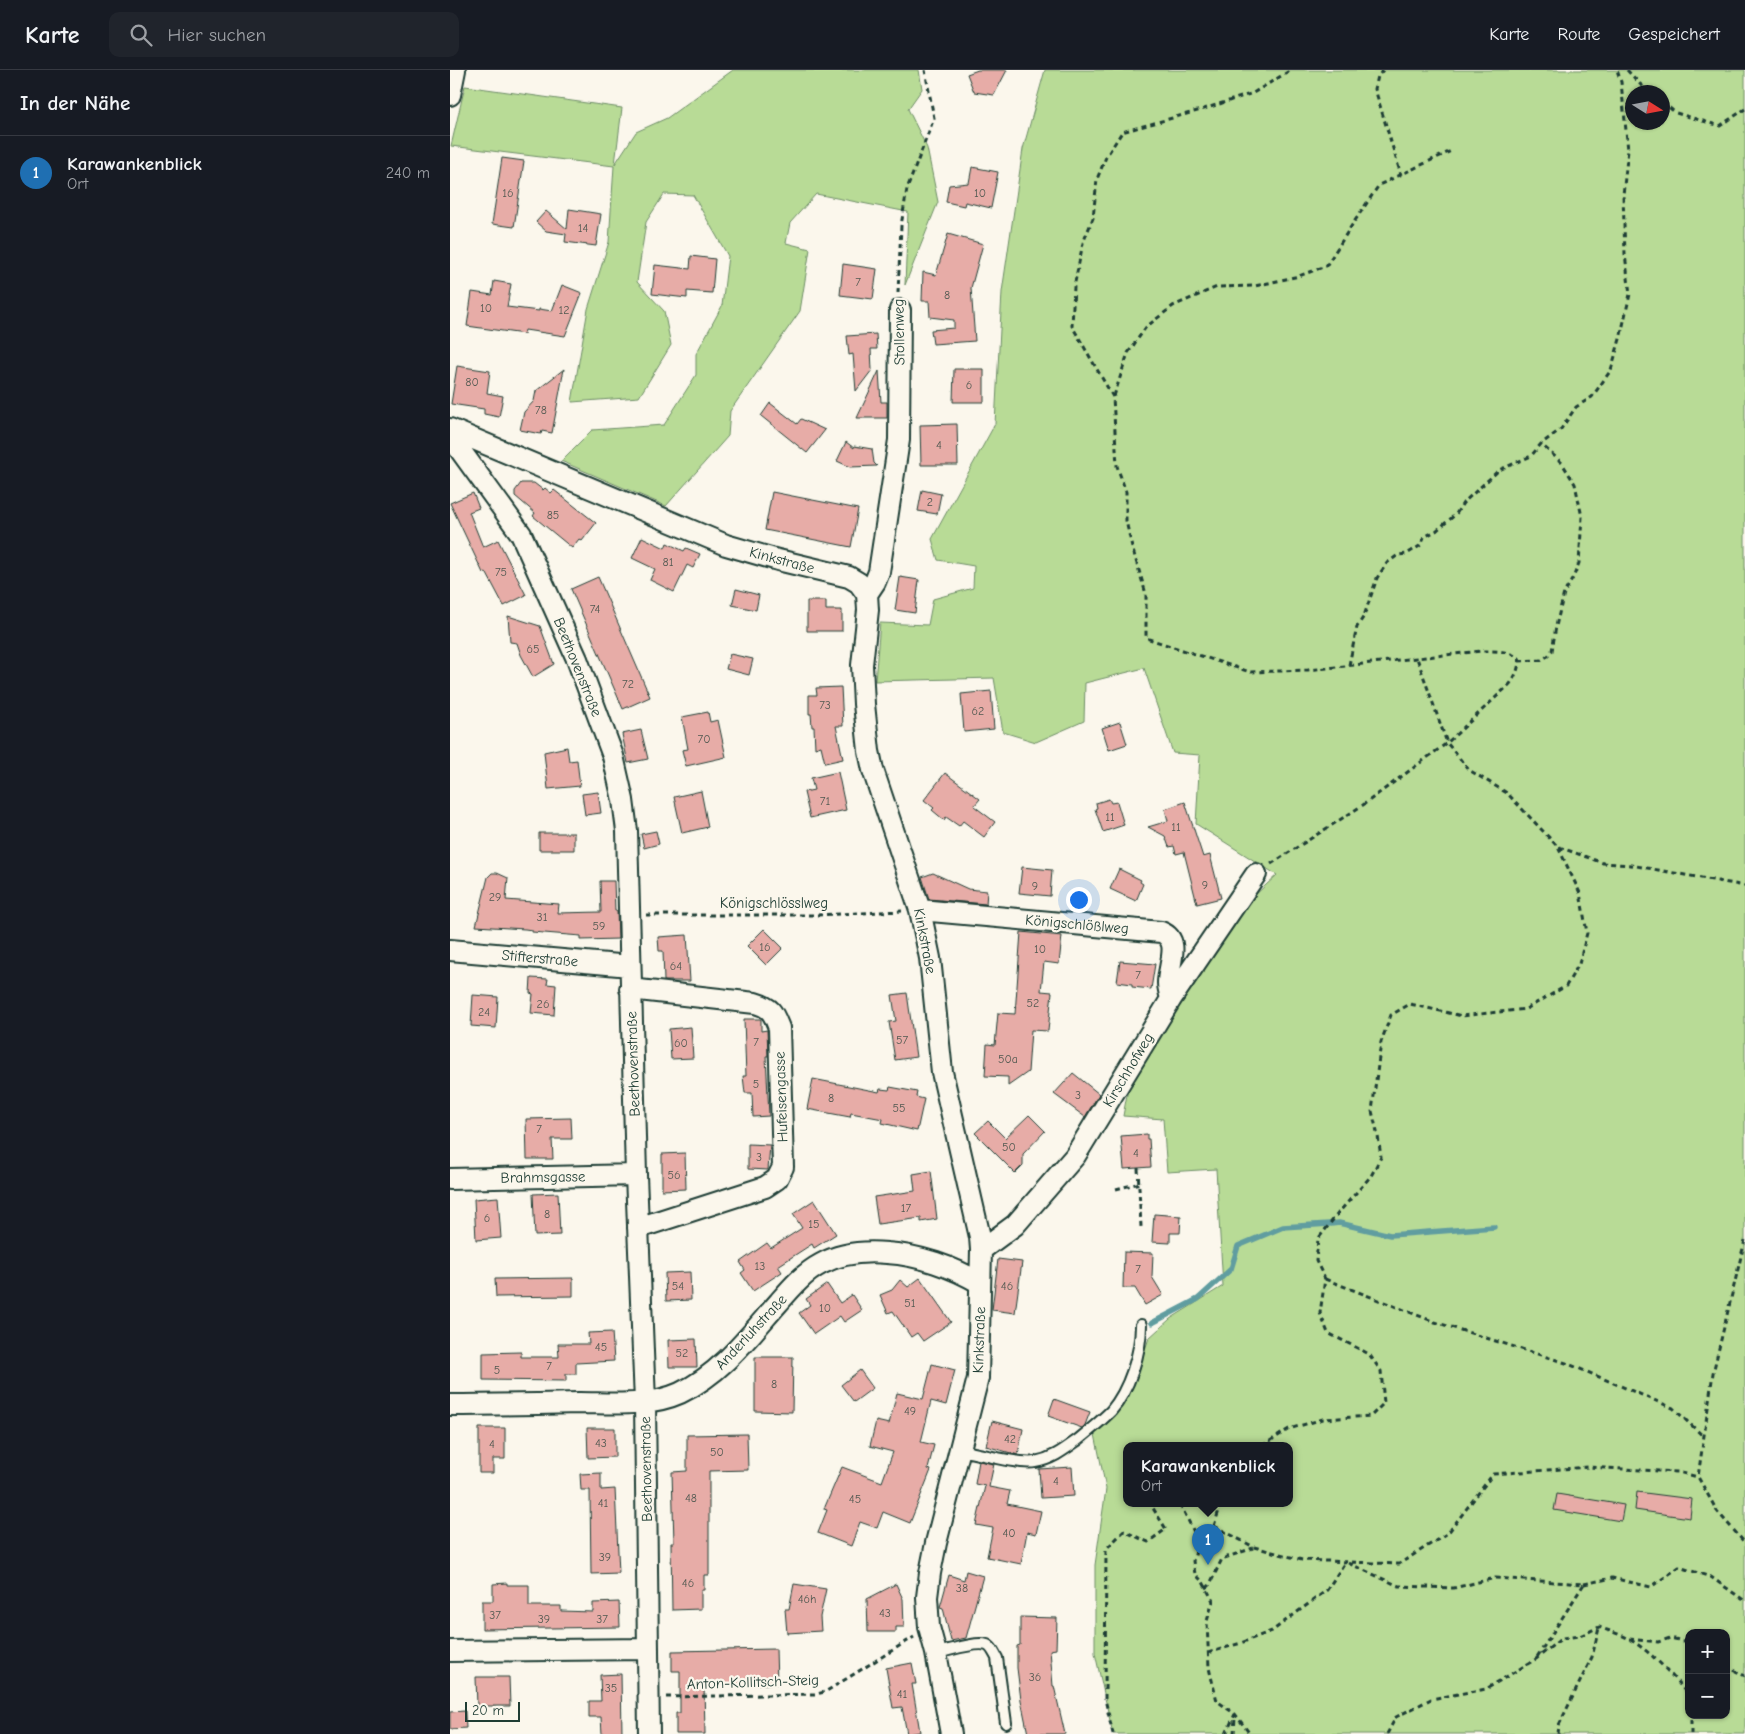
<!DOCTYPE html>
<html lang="de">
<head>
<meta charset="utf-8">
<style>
  body { margin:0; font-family:"Comic Neue",sans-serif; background:#20242c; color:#f1f3f6 }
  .controls { position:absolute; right:15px; bottom:15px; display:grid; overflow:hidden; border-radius:10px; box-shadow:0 1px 4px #0004 }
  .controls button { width:45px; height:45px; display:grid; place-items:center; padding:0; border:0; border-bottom:1px solid #363941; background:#171b24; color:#f1f3f6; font:25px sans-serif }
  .compass { position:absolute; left:1175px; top:15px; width:45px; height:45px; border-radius:50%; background:#171b24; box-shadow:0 1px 4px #0004; rotate:101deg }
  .scale { position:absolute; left:15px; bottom:12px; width:55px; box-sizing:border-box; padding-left:5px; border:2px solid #1f3d34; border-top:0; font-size:14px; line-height:18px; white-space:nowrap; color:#1f3d34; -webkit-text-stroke:4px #fbf7ec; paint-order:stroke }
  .you { position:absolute; left:628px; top:829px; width:18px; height:18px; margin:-12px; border:4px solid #fff; border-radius:50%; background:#1a73e8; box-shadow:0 0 0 8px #1a73e833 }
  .badge { display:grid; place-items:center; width:32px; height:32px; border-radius:50%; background:#1f6fb2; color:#fff; font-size:16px; font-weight:700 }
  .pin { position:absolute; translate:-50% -41px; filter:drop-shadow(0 1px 2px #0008) }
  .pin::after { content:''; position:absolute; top:26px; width:18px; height:15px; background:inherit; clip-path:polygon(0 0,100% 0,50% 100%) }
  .popup { position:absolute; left:673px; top:1372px; width:170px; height:65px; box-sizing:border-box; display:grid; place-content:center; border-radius:10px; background:#171b24; filter:drop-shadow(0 1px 4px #0005); font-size:16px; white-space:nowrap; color:#9ea1a6 }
  .popup b { font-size:19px; color:#f1f3f6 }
  .popup::after { content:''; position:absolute; left:50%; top:100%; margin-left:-10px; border:10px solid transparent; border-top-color:#171b24 }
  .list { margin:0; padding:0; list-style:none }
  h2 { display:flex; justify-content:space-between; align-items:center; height:65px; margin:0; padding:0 20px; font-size:21px }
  h2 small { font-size:16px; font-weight:400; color:#9ea1a6 }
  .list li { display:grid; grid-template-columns:32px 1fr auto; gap:15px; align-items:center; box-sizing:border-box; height:75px; padding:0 20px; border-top:1px solid #363941 }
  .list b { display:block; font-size:19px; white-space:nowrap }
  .list p { margin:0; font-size:16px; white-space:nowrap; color:#9ea1a6 }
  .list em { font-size:16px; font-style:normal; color:#9ea1a6 }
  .icon { flex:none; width:28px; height:28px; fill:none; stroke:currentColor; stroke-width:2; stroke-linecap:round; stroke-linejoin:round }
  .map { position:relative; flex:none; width:1295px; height:1664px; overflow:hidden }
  header { display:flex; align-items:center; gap:30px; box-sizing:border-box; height:70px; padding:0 25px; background:#171b24; border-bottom:1px solid #363941 }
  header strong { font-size:24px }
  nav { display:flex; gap:28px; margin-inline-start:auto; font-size:18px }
  .search { width:350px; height:45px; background:#20242c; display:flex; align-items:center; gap:12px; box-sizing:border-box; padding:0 18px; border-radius:10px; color:#9ea1a6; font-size:19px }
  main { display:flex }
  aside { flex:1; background:#171b24 }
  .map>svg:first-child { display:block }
  .green { fill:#b8db96; stroke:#6c8c65; fill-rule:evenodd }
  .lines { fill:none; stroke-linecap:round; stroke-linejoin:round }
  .stream { stroke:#609da0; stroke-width:5.5 }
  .building { fill:#e7aca7; stroke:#1f3d34 }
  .lane-casing { stroke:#1f3d34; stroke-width:14 }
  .street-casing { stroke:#1f3d34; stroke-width:24 }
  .path { stroke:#1f3d34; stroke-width:3; stroke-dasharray:5 4; stroke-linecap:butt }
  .lane { stroke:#fbf7ec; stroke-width:10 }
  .street { stroke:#fbf7ec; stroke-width:20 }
  .labels { text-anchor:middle; stroke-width:4.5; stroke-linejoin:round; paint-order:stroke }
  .number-label { font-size:12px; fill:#515951 }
  .street-label { font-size:15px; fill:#1f3d34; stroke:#fbf7ec }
</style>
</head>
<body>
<header>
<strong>Karte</strong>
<div class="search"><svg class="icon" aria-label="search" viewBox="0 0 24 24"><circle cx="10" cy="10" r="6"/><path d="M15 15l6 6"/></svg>Hier suchen</div>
<nav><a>Karte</a><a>Route</a><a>Gespeichert</a></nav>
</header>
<main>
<aside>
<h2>In der Nähe<small></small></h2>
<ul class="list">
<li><span class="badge">1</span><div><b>Karawankenblick</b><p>Ort</p></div><em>240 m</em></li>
</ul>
</aside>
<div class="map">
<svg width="1295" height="1664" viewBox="0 0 1295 1664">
  <rect width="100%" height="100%" fill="#fbf7ec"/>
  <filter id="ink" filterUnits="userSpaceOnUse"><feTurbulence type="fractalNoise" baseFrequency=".02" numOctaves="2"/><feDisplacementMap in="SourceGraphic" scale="10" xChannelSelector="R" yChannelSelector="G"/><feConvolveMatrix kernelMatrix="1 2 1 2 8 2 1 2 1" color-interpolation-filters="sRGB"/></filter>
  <g filter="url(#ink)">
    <!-- green -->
    <path class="green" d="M283 0H469L472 19 458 39 477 78 488 132 455 215 458 142 366 124 340 153 336 173 360 179 350 241 280 341 278 366 216 436 111 391 142 360 214 355 246 305V284L272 236 278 186 243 125 214 124 196 152 187 212 214 241 221 275 189 327 122 332 138 239 159 172 164 96 1 76 15 16 172 38 165 94 186 62 217 48Z
      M595 0H1295V1664H663L645 1583V1495L656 1419 645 1364 679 1326 699 1268 720 1249 773 1216 766 1099 717 1102 713 1049 673 1046 678 1019 727 932 793 836 827 805 746 754 750 685 723 683 694 598 635 613 634 651 586 672 553 662 544 608 425 611 430 553 478 555 483 529 523 518 524 496 488 490 482 469 545 354 552 222 573 79ZM1182 22H1212V52H1182ZM677 1376H839V1434H677ZM1239 1563H1276V1645H1239Z"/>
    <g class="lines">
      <!-- stream -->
      <path class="stream" d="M881 1154 889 1153 940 1165 1044 1157
        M702 1253 748 1229 781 1199 788 1176 833 1157 879 1154"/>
    </g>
    <!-- building -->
    <path class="building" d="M528 0H557L544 25 524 22 517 4Z
      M52 88 74 91 64 157 42 154Z
      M522 97 548 102 541 138 515 132 514 136 496 132 499 115 519 113Z
      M119 139 151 144 146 176 115 172 116 164 96 161 86 152 96 141 117 159Z
      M498 164 533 174 521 218 525 271 483 274 481 260 504 258V250L480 247 479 231H472L473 202 486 205Z
      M241 186 265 189 262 223 237 221V228L202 224 205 195 240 199Z
      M393 194 427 199 423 229 390 225Z
      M44 211 61 214 57 237 89 241V239L102 241 112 215 132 223 115 266 75 260 74 264 17 256 22 222 42 225Z
      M426 264 427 279H421L422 300 406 321 403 284 399 285 397 266Z
      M7 296 40 301 37 323 53 326 49 347 34 344V339L1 334Z
      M114 299 102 363 92 361 91 364 70 360 74 342 84 331 86 321Z
      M504 299H534V332H503Z
      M429 301 431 332H437V348H407Z
      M320 333 347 354 351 349 375 360 357 383 311 346Z
      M507 354 508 395H471L470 355Z
      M396 372 404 378V376L422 379 424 393 427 396 400 397 387 391Z
      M71 413H84L93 420 95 418 101 423 104 420 146 453 132 471 129 469 122 478 83 446 85 443 65 426V421Z
      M472 420 491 424 487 444 468 441Z
      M322 422 408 439 401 477 315 460Z
      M23 423 29 438 19 442 33 477 48 470 76 525 54 536 36 502 33 503 0 433Z
      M192 467 215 478 217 473 234 481 236 478 250 484 243 498 237 495 224 522 200 510 205 499 182 488Z
      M148 507 200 627 173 639 121 519Z
      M450 507 469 510 465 543 445 540Z
      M286 519 309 525 306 540 282 535Z
      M357 531H376V540H392V561H357Z
      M58 546 90 556 104 594 83 607 71 585 67 573 60 572Z
      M280 584 303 589 299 605 276 599Z
      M391 617 393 656H386L393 689 375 693 371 676 365 678 364 657H362L361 644H359V625H367L366 618Z
      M541 621 544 659 514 662 511 624Z
      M258 642 260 652 268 650 276 687 236 696 232 680 238 679 232 647Z
      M670 652 677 674 659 680 652 658Z
      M191 660 198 689 178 693 172 664Z
      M117 677 119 691 127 690 130 716 98 719 94 682Z
      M388 702 396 740 360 748 354 722 364 720 361 708Z
      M495 703 530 729 524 736 545 752 534 767 513 751 509 756 496 747 494 750 482 740 484 738 474 730Z
      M251 721 258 757 232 763 224 727Z
      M148 722 151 743 135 745 132 724Z
      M659 729 661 733 667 732 674 755 653 762 645 739 647 738 646 733Z
      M735 732 753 787 760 785 771 828 747 834 734 782 726 784 724 776 719 777 715 766 698 757 718 751 715 739Z
      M206 761 209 774 194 778 191 764Z
      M89 763H124V780H89Z
      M572 797 602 800 600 826 569 823Z
      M669 799 691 810 690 812 693 814 686 831 660 819Z
      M42 803H47L58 808 56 830 109 834 108 843 151 842 150 811H164L165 841H167L168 869 131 870V866L82 862V860L75 859 26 856 38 807Z
      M483 803 518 819 537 821 536 834 479 829 472 807Z
      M314 859 333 878 316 895 297 876Z
      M571 862 612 866 609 894 594 892 591 921 602 922 598 961 581 960 578 1002 558 1016V1007L535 1006 537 974 545 975 548 943 565 944Z
      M237 865 240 911H214L213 881H209L208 867Z
      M670 891 705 894 701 919 682 917V914L667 912Z
      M81 908 98 909 97 914 106 915 104 945 81 943 83 924 80 923Z
      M457 923 466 987 445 990 439 952 446 951 442 925Z
      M23 925 48 927 46 958 21 956Z
      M294 949H311V961L317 960 318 986H316L319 1046 303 1047 302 1023H295L293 1006H296Z
      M241 957 243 988 221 989 219 959Z
      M623 1003 649 1024 635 1047 604 1024Z
      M363 1009 429 1022 430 1019 439 1020 440 1017 467 1022 466 1027 474 1029 467 1061 432 1053 433 1049 401 1043 400 1047 357 1039Z
      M579 1045 595 1061 573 1084V1095L565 1103 525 1063 538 1051 555 1068Z
      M121 1048 122 1069H102L103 1089H77L76 1049Z
      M697 1064V1069H699L701 1097 674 1099 671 1066Z
      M298 1074 320 1075 318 1100 298 1099Z
      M235 1083 236 1119 212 1120V1084Z
      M481 1101 487 1149 471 1152V1148L428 1154 424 1127 465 1121 463 1104Z
      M108 1123 110 1165 85 1166 83 1124Z
      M48 1127 51 1168 26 1170 24 1129Z
      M364 1130 386 1164 364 1178 362 1174 328 1196 332 1202 303 1221 291 1203 295 1200 290 1192 317 1173 321 1178 352 1158 343 1144Z
      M704 1144 731 1146 730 1163H720V1173L702 1172Z
      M674 1182 703 1183 702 1207 713 1225 695 1235 685 1218H673Z
      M548 1189 572 1192 565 1243 542 1240Z
      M240 1202 241 1230 216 1231 215 1203Z
      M123 1208V1226L46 1227 45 1209Z
      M470 1208 501 1252 473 1271 467 1263 461 1267 443 1241 438 1243 430 1225 442 1220 450 1210 458 1217Z
      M377 1214 390 1233 402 1225 412 1240 394 1252 390 1246 364 1264 349 1243 360 1235 356 1229Z
      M162 1262 164 1291 126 1293V1304H116V1311L33 1310V1283L71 1282V1287H109L108 1274H139L138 1263Z
      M246 1269 247 1297H219L218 1270Z
      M305 1287H343L342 1342 305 1341Z
      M482 1294 505 1300 496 1335 481 1331 471 1372 484 1375 478 1399 481 1400 460 1453 433 1442 427 1458 410 1452 401 1476 368 1463 377 1440 374 1439 392 1397 432 1412 443 1382 420 1376 426 1351 439 1354 447 1323 473 1329Z
      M410 1300 423 1318 404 1332 391 1315Z
      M604 1329 640 1342 635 1355 632 1358 598 1346Z
      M542 1351 573 1359 568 1385 536 1376Z
      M29 1358H55V1389H43V1403H29Z
      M137 1358H165V1387L138 1388Z
      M297 1364 298 1400 259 1401V1505H254V1520H251V1539L222 1540 221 1473H224L222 1402 237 1401V1365Z
      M529 1391 544 1394 539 1417 560 1421 557 1434 591 1441 586 1464 577 1462 571 1494 537 1487 543 1458 526 1455 535 1416 525 1414Z
      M622 1397 624 1426 591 1428 589 1399Z
      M151 1403V1420L165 1419 169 1503 141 1504 140 1420H131L130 1404Z
      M1187 1422 1242 1429 1240 1448 1185 1440Z
      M1107 1424 1174 1435 1171 1451 1104 1440Z
      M516 1501 533 1506 516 1568 501 1571 493 1538 490 1537 499 1505 514 1510Z
      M57 1513V1515H79V1536H111V1541L143 1542V1533L169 1532 170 1557 32 1559V1531H43V1514Z
      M344 1514 376 1519 370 1547 371 1561 337 1563 335 1539H339Z
      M446 1514 453 1529 454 1557H446V1562H418L417 1529Z
      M570 1547 607 1548 606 1579 600 1580 603 1616H604L615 1664H578L571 1630 567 1598V1576L570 1575Z
      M326 1579 327 1614 254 1615 255 1664H226V1643H230V1601H222V1581Z
      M462 1593 466 1614H462L470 1662 457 1664 452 1637 443 1638 436 1598Z
      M171 1604 172 1664H152L151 1647H139V1631H151L150 1605Z
      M26 1607H59L60 1636H27Z
      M15 1641 16 1658 0 1659V1642Z"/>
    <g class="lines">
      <defs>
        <path id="lane" d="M509 1380C527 1383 570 1395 585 1392 603 1389 615 1379 629 1369 640 1360 651 1351 661 1341 679 1320 691 1283 691 1255
          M486 1583C498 1581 526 1571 537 1575 542 1577 544 1583 547 1588L556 1653"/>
        <path id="street" d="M0 25 5 0
          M0 359 276 475 328 490 399 507 409 513 417 524 418 540 412 595 414 634 419 681 423 700 470 840 480 888 492 1002 530 1167 531 1180 528 1308 486 1473 480 1503 477 1527 479 1557 486 1583 501 1664
          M0 366 71 464 127 589 163 686 173 730 177 761 186 1105 195 1332 199 1664
          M417 524 425 512 429 502 449 370 450 240
          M470 840 711 862C732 870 718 896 718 913 718 918 720 924 721 929
          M0 880 180 896
          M180 919 305 933C322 938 323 943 329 958L333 1097 327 1109 315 1117 188 1158
          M0 1109 186 1105
          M531 1180 565 1155 625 1086 721 929 806 804
          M0 1335C43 1335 86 1334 129 1333 161 1333 199 1337 230 1323 272 1303 299 1266 329 1232 342 1217 354 1203 371 1194 391 1183 415 1181 437 1183 469 1185 503 1197 530 1213
          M0 1581 198 1579"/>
      </defs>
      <!-- lane casing -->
      <use href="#lane" class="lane-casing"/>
      <!-- street casing -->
      <use href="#street" class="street-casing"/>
      <!-- path -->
      <path class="path" d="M933 0 928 6 925 19 951 105
        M1177 0 1190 14 1200 22
        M1212 32 1226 43 1270 56 1295 39
        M448 223 451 156 457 119 484 48 475 0
        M664 326 678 283 696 257 723 236 767 217 805 216 849 206 876 196 902 155 929 115 1003 80
        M1069 591 1091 590 1098 586 1102 581 1106 556 1114 523 1123 508 1129 493 1132 447 1125 414 1112 393 1091 374
        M899 595 907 557 914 546 927 508 937 493 948 485 957 484 971 475 974 467 986 461 1006 444 1013 433 1049 400 1081 386 1091 374 1111 359 1126 337 1142 327 1161 300 1170 269 1180 224 1175 184 1173 125 1178 80 1171 12 1167 0
        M1109 777 1153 793 1181 795 1295 816
        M821 794 913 735 997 673 1060 614C1066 605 1069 599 1069 588 1057 580 1045 581 1031 581L858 600 800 602 696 568V524L682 477 676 451V422L667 396 663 327 622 256 624 217 633 173 643 148 647 109 656 87 672 62 751 40 803 23 841 0
        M196 845H367L452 841
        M688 1098 691 1157
        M666 1119 690 1113
        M1295 1170 1263 1303 1248 1407 1267 1441 1295 1473
        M875 1209 985 1252 1116 1293 1223 1338 1254 1367
        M812 1376 839 1359 873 1349 921 1346 934 1333 931 1301 919 1284 878 1263 870 1243 875 1209 866 1191 868 1169 889 1142 921 1106 931 1087 928 1066 922 1041 931 972 941 945 960 934 1012 946 1076 939 1116 916 1129 894 1137 863 1130 823 1108 777 1057 723 1019 700 997 673 967 588
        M730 1434 749 1472
        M771 1434 764 1456 749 1472 743 1491 745 1504 753 1512 763 1531 757 1551 759 1598 767 1631 785 1644 800 1664
        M764 1456 804 1477 852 1490 949 1494 998 1463 1043 1404 1139 1397 1228 1402 1248 1407
        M898 1493 949 1516 1004 1518 1045 1508 1134 1514 1087 1587
        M1134 1514 1162 1508 1201 1517 1229 1497 1261 1507 1295 1531
        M756 1518 759 1516 772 1489 803 1478
        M1179 1569 1208 1572 1220 1568 1239 1572
        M758 1583 791 1573 822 1561 877 1520 895 1492
        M1276 1596 1295 1606
        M216 1627 366 1624 375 1622 464 1567
        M663 1664 655 1629 656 1479 674 1461 698 1472 716 1459 701 1435 702 1434
        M776 1664 785 1644
        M784 1664 785 1647
        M937 1664 946 1647 981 1629 1036 1619 1086 1589 1112 1568 1130 1566 1149 1557C1159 1561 1170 1564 1179 1569 1203 1583 1222 1605 1239 1626
        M1108 1664 1109 1655 1142 1587 1149 1558
        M1241 1664V1645"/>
      <!-- lane -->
      <use href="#lane" class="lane"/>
      <!-- street -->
      <use href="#street" class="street"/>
    </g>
  </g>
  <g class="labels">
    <!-- number labels -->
    <g class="number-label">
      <text x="58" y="127">16</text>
      <text x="530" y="127">10</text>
      <text x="133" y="162">14</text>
      <text x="408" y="216">7</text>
      <text x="497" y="229">8</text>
      <text x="36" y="242">10</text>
      <text x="114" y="244">12</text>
      <text x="22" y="316">80</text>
      <text x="519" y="319">6</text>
      <text x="91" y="344">78</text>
      <text x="489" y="379">4</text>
      <text x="480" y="436">2</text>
      <text x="103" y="449">85</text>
      <text x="218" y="496">81</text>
      <text x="51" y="506">75</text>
      <text x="145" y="543">74</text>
      <text x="83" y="583">65</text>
      <text x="178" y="618">72</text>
      <text x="375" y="639">73</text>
      <text x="528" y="645">62</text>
      <text x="254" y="673">70</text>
      <text x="375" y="735">71</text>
      <text x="660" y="751">11</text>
      <text x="726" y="761">11</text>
      <text x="755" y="819">9</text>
      <text x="585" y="820">9</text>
      <text x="45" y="831">29</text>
      <text x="92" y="851">31</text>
      <text x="149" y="860">59</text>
      <text x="315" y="881">16</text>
      <text x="590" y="883">10</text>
      <text x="226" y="900">64</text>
      <text x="688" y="909">7</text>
      <text x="583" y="937">52</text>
      <text x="93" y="938">26</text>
      <text x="34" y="946">24</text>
      <text x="452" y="974">57</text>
      <text x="306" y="976">7</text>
      <text x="231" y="977">60</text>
      <text x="558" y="993">50a</text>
      <text x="306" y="1018">5</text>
      <text x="628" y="1029">3</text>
      <text x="381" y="1032">8</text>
      <text x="449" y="1042">55</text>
      <text x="89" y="1063">7</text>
      <text x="559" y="1081">50</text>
      <text x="686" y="1087">4</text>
      <text x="309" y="1091">3</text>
      <text x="224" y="1109">56</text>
      <text x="456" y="1142">17</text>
      <text x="97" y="1148">8</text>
      <text x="37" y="1152">6</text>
      <text x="364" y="1158">15</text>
      <text x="310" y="1200">13</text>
      <text x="688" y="1203">7</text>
      <text x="228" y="1220">54</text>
      <text x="557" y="1220">46</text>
      <text x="460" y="1237">51</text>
      <text x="375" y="1242">10</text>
      <text x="151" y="1281">45</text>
      <text x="232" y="1287">52</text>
      <text x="99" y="1300">7</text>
      <text x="47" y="1304">5</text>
      <text x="324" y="1318">8</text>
      <text x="460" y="1345">49</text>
      <text x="560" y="1373">42</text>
      <text x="151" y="1377">43</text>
      <text x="42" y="1378">4</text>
      <text x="267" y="1386">50</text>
      <text x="606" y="1415">4</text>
      <text x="241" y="1432">48</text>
      <text x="405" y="1433">45</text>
      <text x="153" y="1437">41</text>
      <text x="559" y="1467">40</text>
      <text x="155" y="1491">39</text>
      <text x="238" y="1517">46</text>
      <text x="512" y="1522">38</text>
      <text x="357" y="1533">46h</text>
      <text x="435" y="1547">43</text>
      <text x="45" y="1549">37</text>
      <text x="94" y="1553">39</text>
      <text x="152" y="1553">37</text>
      <text x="585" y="1611">36</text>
      <text x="161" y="1622">35</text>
      <text x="452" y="1628">41</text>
    </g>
    <!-- street labels -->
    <g class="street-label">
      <text transform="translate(449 262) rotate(-91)" y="5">Stollenweg</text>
      <text transform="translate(332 490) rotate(15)" y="5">Kinkstraße</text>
      <text transform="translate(128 597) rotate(68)" y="5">Beethovenstraße</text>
      <text x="324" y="838">Königschlösslweg</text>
      <text transform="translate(627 854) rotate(5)" y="5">Königschlößlweg</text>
      <text transform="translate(475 871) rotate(79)" y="5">Kinkstraße</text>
      <text transform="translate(90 888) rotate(5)" y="5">Stifterstraße</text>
      <text transform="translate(183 994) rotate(-92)" y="5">Beethovenstraße</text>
      <text transform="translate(678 1000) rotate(-59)" y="5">Kirschhofweg</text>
      <text transform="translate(331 1027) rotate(-92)" y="5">Hufeisengasse</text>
      <text transform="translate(93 1107) rotate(-1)" y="5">Brahmsgasse</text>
      <text transform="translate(301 1262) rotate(-47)" y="5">Anderluhstraße</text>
      <text transform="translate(529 1270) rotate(-88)" y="5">Kinkstraße</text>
      <text transform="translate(196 1399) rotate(-91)" y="5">Beethovenstraße</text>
      <text transform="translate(303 1612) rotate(-2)" y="5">Anton-Kollitsch-Steig</text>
    </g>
  </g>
</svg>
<div class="controls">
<button>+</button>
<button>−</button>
</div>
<svg class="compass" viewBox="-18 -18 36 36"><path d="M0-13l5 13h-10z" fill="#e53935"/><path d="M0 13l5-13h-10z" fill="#9ea1a6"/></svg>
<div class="scale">20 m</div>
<div class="you"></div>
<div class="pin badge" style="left:758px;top:1495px">1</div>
<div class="popup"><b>Karawankenblick</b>Ort</div>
</div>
</main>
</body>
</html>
